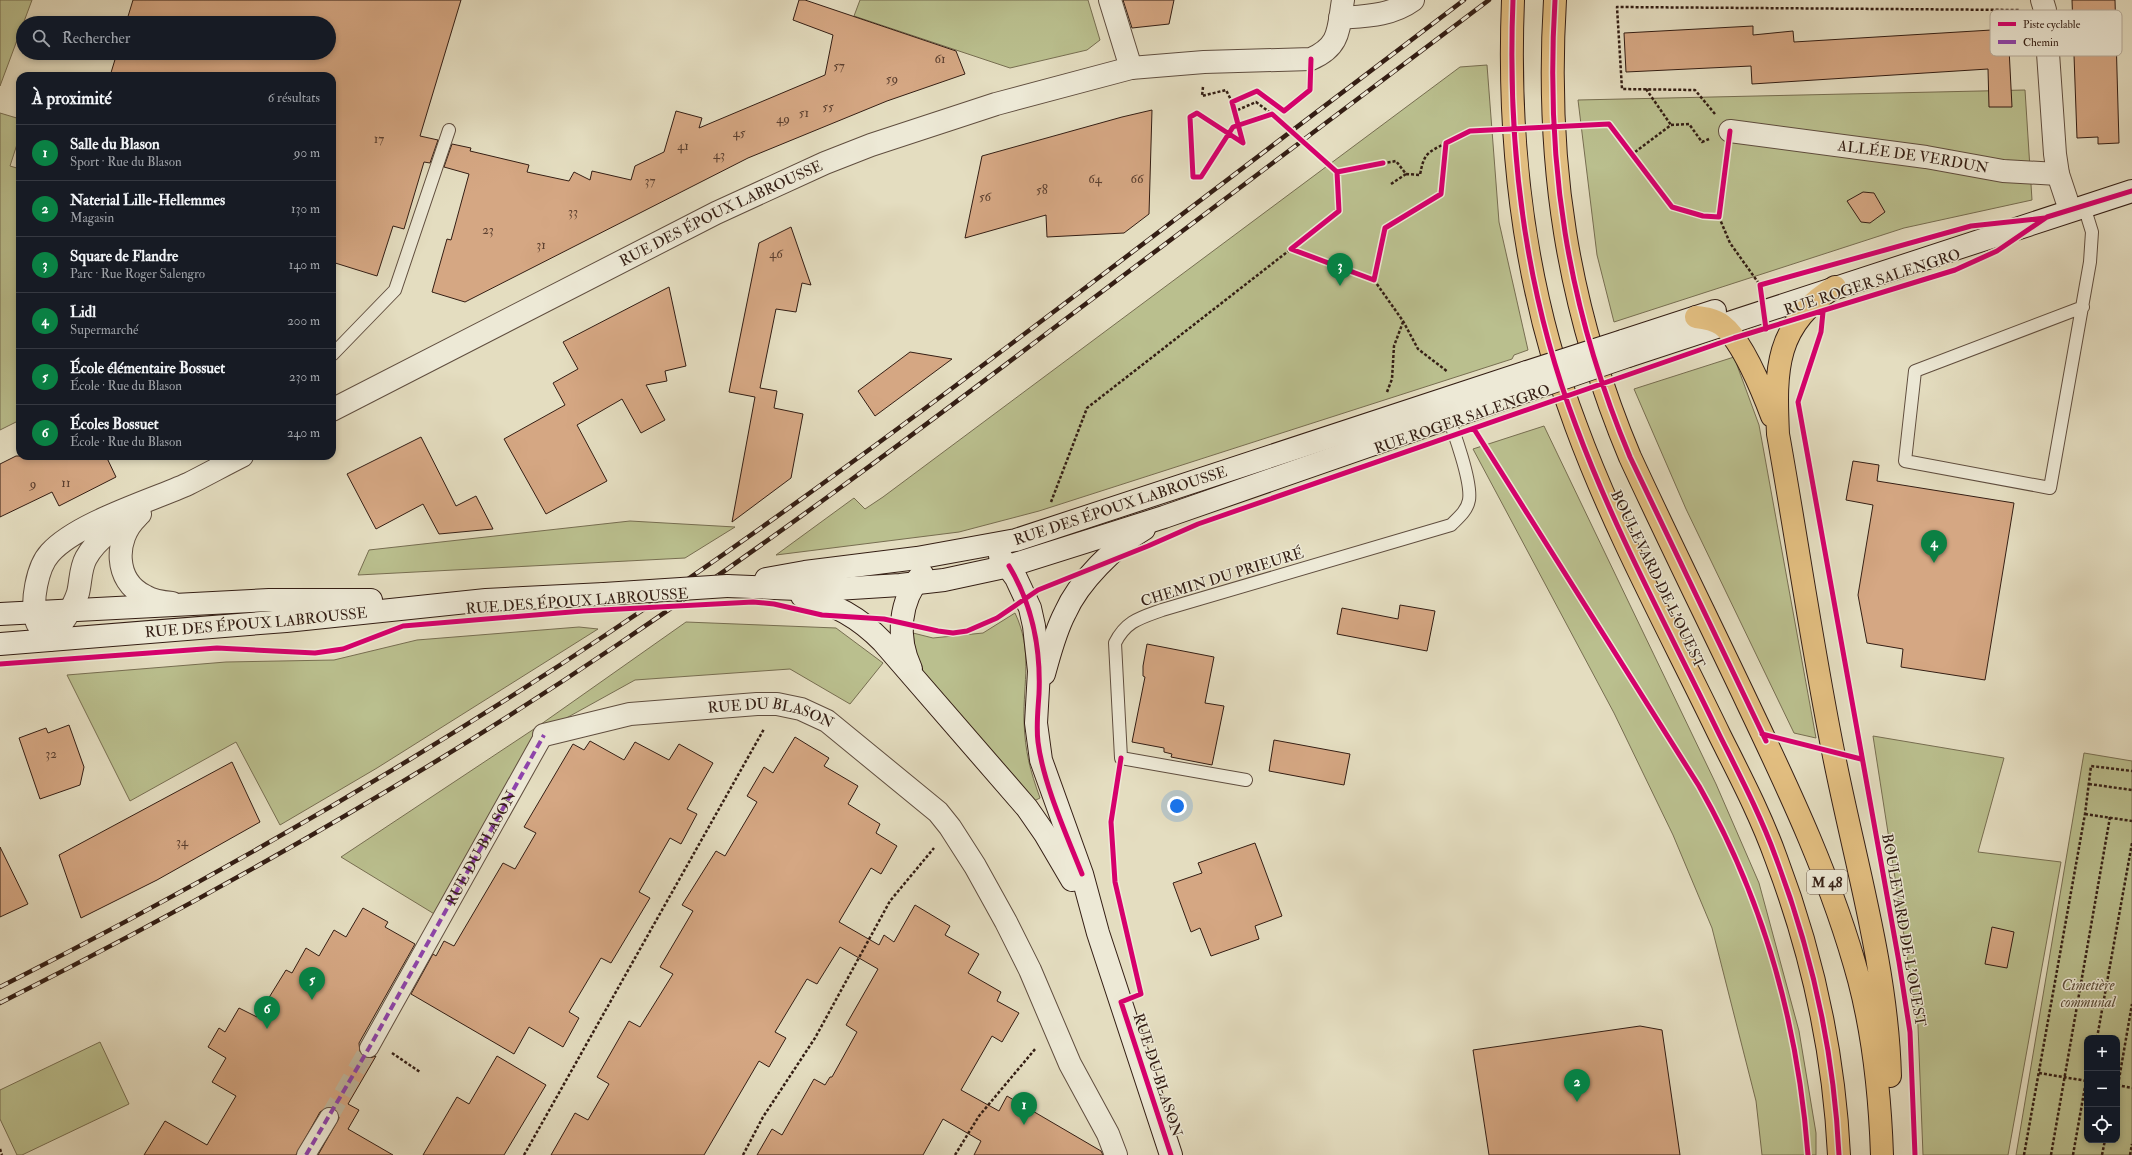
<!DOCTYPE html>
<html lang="fr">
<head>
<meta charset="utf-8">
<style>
  body { margin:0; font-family:"IM FELL Double Pica",serif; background:#242831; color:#f1f3f6 }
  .controls { position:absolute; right:12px; bottom:12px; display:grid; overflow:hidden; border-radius:8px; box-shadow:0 2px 6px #0003 }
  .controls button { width:36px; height:36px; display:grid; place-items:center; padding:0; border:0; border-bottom:1px solid #363941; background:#171b24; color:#f1f3f6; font:20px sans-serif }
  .you { position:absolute; left:1177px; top:806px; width:14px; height:14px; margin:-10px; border:3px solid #fff; border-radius:50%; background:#1a73e8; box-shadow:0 0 0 6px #1a73e833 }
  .badge { display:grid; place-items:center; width:26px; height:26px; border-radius:50%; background:#0b8043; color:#fff; font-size:13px; font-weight:700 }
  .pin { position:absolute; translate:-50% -33px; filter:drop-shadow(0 1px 2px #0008) }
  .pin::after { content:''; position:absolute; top:21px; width:14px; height:12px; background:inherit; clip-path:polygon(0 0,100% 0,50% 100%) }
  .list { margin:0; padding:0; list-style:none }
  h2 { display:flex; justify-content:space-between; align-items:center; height:52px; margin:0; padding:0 16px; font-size:17px }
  h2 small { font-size:13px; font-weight:400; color:#9ea1a6 }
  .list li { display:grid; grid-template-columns:26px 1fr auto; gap:12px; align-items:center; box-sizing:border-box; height:56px; padding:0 16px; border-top:1px solid #363941 }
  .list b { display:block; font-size:15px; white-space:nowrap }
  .list p { margin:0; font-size:13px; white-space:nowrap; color:#9ea1a6 }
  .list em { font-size:13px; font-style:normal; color:#9ea1a6 }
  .icon { flex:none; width:22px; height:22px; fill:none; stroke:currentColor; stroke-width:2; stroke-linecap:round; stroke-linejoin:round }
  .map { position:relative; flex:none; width:2132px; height:1155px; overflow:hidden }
  .search { position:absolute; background:#171b24; box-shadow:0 2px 6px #0003; left:16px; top:16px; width:320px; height:44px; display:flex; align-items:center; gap:10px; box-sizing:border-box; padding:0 14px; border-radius:22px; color:#9ea1a6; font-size:15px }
  .panel { position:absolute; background:#171b24; box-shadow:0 2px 6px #0003; left:16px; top:72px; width:320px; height:388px; border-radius:12px }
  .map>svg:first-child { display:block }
  .green { fill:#babf8e; stroke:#776e51; fill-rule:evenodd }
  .building { fill:#d5a783; stroke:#341e14 }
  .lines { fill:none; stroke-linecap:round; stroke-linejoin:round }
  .pedestrian-tunnel { stroke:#c1b79e; stroke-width:18; stroke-dasharray:18 9; stroke-linecap:butt }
  .service-casing { stroke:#604e3f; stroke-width:14 }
  .pedestrian-casing { stroke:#604e3f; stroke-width:20 }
  .minor-casing { stroke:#604e3f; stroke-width:24 }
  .secondary-casing { stroke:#341e14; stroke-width:24 }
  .primary-casing { stroke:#341e14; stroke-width:24 }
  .path { stroke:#341e14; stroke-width:2.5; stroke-dasharray:3 2; stroke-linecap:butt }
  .service { stroke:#ede9d6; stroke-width:12 }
  .pedestrian { stroke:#ede9d6; stroke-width:18 }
  .minor { stroke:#ede9d6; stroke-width:22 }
  .secondary { stroke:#ede9d6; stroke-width:22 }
  .primary { stroke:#e2be80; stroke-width:22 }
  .rail-casing { stroke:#341e14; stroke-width:4.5 }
  .rail { stroke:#ede9d6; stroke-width:3; stroke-dasharray:9; stroke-linecap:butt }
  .secondary-bridge-casing { stroke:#341e14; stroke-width:24; stroke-linecap:butt }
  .path-bridge { stroke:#341e14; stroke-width:2.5; stroke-dasharray:3 2; stroke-linecap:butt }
  .secondary-bridge { stroke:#ede9d6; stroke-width:22 }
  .quiet { stroke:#8e44ad; stroke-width:4; stroke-dasharray:8 4; stroke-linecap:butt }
  .cycleway-casing { stroke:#ede9d6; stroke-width:8 }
  .cycleway { stroke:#d6006c; stroke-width:5 }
  .labels { text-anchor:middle; stroke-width:3; stroke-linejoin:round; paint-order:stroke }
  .number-label { font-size:13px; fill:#5c4030 }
  .shield { fill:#ede9d6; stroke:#6c5b4e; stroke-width:1 }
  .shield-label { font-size:14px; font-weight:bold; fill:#341e14 }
  .street-label { font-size:15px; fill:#341e14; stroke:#ede9d6 }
  .park-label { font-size:15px; font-style:italic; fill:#5c4e39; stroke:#ede9d6 }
  .key { fill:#ede9d6; stroke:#b6ac9c; stroke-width:1 }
  .key-label { font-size:11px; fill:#341e14 }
</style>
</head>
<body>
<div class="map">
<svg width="2132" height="1155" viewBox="0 0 2132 1155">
  <rect width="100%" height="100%" fill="#e4ddc0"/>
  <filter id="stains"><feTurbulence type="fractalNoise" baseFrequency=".005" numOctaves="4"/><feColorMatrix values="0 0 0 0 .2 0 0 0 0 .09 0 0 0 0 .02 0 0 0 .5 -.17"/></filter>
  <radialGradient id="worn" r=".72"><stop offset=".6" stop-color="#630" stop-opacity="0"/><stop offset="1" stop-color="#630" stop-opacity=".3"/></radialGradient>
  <!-- green -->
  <path class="green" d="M0 0H32L0 86Z
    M860 0H1088L1100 40 1087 50 1010 68 854 16Z
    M1487 65 1499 222 1528 350 1514 355 1512 359 1039 511 959 532 776 555 854 498 865 509 883 497 1460 67Z
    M2025 90 2032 200 1904 228 1614 322 1597 255 1578 100Z
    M0 113 20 119V135L10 166 20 169V420L0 430Z
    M1734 357 1759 425 1816 738 1794 733 1686 509 1634 389Z
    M1544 426 1716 784 1759 883 1799 1031 1816 1133V1155H1762L1756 1101 1712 928 1673 835 1614 713 1473 449Z
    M630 521 735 527 685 558 358 575 369 550Z
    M1015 613C1033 651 1023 682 1024 721 1025 752 1030 770 1040 798L1034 801 923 672 915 650 913 633 933 638 983 633Z
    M686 622 836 628 883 663 850 704 790 669 635 680 541 732 436 915 341 857 537 727Z
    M579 627 598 629 377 768 280 825 236 742 130 801 67 675 226 662 334 660 417 640Z
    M1873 736 2004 758 1978 852 2061 862 2008 1155H1923L1918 1026Z
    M2084 753 2132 761V1155H2016ZM2087 1038H2117V1140H2087Z
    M100 1042 129 1104 22 1155H17L0 1119V1090Z"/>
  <!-- building -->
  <path class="building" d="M133 0H461L420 136 438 140 430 163 424 162 404 229 393 226 377 276 332 262V76H110L117 53H329V23H126Z
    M799 0H805L956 51 965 74 887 101 748 158 465 302 432 292 447 239 451 240 469 174 444 167 452 144 471 148 470 151 529 165 527 172 569 181 574 172 590 180 592 171 631 180 635 166 664 152 676 111 702 118 699 128 825 75 833 35 793 20Z
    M1123 0H1174L1169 24 1132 28Z
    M2072 0H2115L2119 143 2098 144V137L2077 138Z
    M1753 26V35L1793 31 1794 42 2008 29 2012 107H1989L1988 69 1752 84 1751 66 1626 72 1624 33Z
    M1152 110 1149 214 1124 233 1047 237 1046 215 965 238 982 156 1122 117Z
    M1863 192 1874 193 1885 212 1870 223 1861 222 1847 201Z
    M791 227 811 285 802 283 796 312 776 309 760 388 777 391 774 408 803 414 791 478 732 522 755 397 729 392 759 243Z
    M669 287 686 366 665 371 667 381 646 385 665 420 641 433 622 399 577 425 607 481 546 514 504 439 565 405 553 383 578 369 563 342Z
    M910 352 952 359 875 416 858 391Z
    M421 437 456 506 476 496 493 529 439 534 423 504 376 529 347 474Z
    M16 456H106L116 477 59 506 52 492 0 517V464Z
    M1853 461 1879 465 1877 481 2014 503 1985 680 1901 667 1903 649 1867 643 1858 595 1873 505 1846 500Z
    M1400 605 1435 611 1427 651 1337 634 1342 608 1398 619Z
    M1147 644 1214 657 1205 703 1224 706 1212 765 1171 757 1172 754 1164 752V748L1132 742 1145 677 1143 676V666Z
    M69 725 84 767 80 785 40 799 19 738 46 728 48 733Z
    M795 737 829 758 824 766 858 786 848 804 880 824 876 833 897 846 881 874 871 868 839 922 879 945 884 935 894 942 915 905 950 926 945 935 979 954 968 973 1001 992 997 1001 1019 1013 1002 1042 992 1036 961 1090 999 1111 1007 1096 1101 1151 1103 1155H974L981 1141 943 1119 923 1155H757L772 1129 782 1135 814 1079 825 1085 830 1077H832L857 1032 846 1025 878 969 840 947 817 984 807 979 775 1032 786 1038 769 1067 759 1061 704 1155H551L575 1113 588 1120 609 1084 597 1077 629 1021 640 1027 673 974 660 967 693 911 682 905 716 851 725 856 757 802 747 796 764 767 773 773Z
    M1274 740 1350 754 1344 785 1269 771Z
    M590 741 624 760 635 742 669 760 679 744 713 763 687 809 697 814 681 844 670 838 639 892 650 898 611 963 601 958 569 1012 579 1018 563 1047 529 1027 514 1054 411 994 433 954 436 956 444 941 454 946 503 863 515 869 536 833 524 827 573 744 584 750Z
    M232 762 260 822 157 880 81 918 59 855Z
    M1255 843 1282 916 1255 926 1259 939 1211 956 1200 928 1191 932 1173 883 1202 873 1198 863Z
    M0 847 28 904 0 917Z
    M363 908 388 922 385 927 415 944 359 1043 360 1053 364 1057 370 1058 376 1056 348 1104 359 1110 348 1129 393 1155H318L339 1118 338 1112 329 1107 320 1112 296 1155H144L165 1121 207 1145 236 1096 212 1082 226 1058 208 1047 219 1028 225 1032 239 1008 257 1017 286 970 292 973 306 948 319 956 334 930 346 937Z
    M1992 927 2014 932 2007 968 1985 964Z
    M1640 1026 1662 1030 1680 1155H1489L1473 1050Z
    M497 1056 546 1085 504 1155H423L457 1097 469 1104Z"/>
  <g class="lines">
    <!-- pedestrian-tunnel -->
    <path class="pedestrian-tunnel" d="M329 1117 369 1048"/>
    <defs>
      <path id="service" d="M2083 307 1915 371 1905 461 2050 488 2090 262 2092 232 2084 206
        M332 355 395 290 449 130
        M1246 780 1121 758 1115 643C1126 621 1140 618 1162 610L1451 525C1458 518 1467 511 1469 500 1472 482 1454 431 1446 413"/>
      <g id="pedestrian">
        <path id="s1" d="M369 1048 544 735"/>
        <path d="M306 1155 329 1117"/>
      </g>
      <g id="minor">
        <path d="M1110 0 1131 68"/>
        <path d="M2042 0 2045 10 2055 154 2058 174 2070 210"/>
        <path d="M1340 18C1365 16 1391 16 1413 0"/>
        <path id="s2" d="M1730 131 1926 157 2003 171 2058 174"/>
        <path id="s3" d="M332 410 716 213 825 163 871 145 996 104 1131 68 1204 62 1311 59C1341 46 1338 29 1343 0"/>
        <path d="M140 514C120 525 98 536 86 558 80 569 81 581 78 593 72 611 60 626 49 640 44 634 38 627 36 620 31 602 37 567 50 553 77 523 150 501 188 484 206 475 224 465 242 456"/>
        <path d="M137 517C114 539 114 581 145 596 153 601 162 602 172 603"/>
        <path id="s4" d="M544 735 630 714 757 704H777L801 709 827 721 938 812 950 827 975 866 1006 922 1030 970 1070 1064 1108 1134 1116 1155"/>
      </g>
      <g id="secondary">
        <path d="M1623 341 1715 311"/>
        <path d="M1628 356 2132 191"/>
        <path d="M1000 556 1016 578 1030 608 1034 626 1039 671 1036 723 1041 760 1082 874 1098 933 1171 1155"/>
        <path id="s5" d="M766 579 805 572 917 558 1016 540 1527 372"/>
        <path d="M727 586 820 590 900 585 944 580 1009 566 1164 517 1532 389"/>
        <path d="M802 596C834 603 860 618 883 642L1027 808 1045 834 1072 880"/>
        <path d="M0 614 269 600H371"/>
        <path id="s6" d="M0 644 286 621 486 600 604 594"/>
        <path d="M911 669C896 637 899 601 922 574"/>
        <path d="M1044 674C1050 653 1055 632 1065 613 1079 581 1115 546 1144 529"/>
      </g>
      <path id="primary" d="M1513 0C1507 146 1524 289 1576 426 1615 532 1671 634 1720 736 1740 776 1761 816 1776 858 1812 953 1834 1053 1839 1155
        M1555 0C1545 162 1567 307 1630 457 1668 539 1708 620 1747 702 1790 792 1833 883 1859 980 1874 1037 1880 1096 1882 1155
        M1835 287C1775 324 1775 370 1778 434 1797 540 1812 646 1833 751 1854 859 1887 965 1890 1076
        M1696 317C1705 318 1714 319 1722 325 1742 340 1763 392 1772 416"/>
    </defs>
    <!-- service casing -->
    <use href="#service" class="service-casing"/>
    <!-- pedestrian casing -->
    <use href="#pedestrian" class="pedestrian-casing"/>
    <!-- minor casing -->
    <use href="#minor" class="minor-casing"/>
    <!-- secondary casing -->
    <use href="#secondary" class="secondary-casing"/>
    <!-- primary casing -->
    <use href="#primary" class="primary-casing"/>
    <!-- path -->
    <path class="path" d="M1203 87 1202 96 1226 90 1232 102
      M1646 89 1671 125
      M1233 112 1256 102 1272 114
      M1715 114 1695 90 1622 89 1617 7 2019 10
      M1609 124 1672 207 1703 216 1719 217 1727 155
      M1446 143C1427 153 1424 153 1420 175L1406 174 1396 161 1337 172 1339 211 1291 249 1374 280 1385 228 1441 194 1446 143 1470 131
      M1631 155 1671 125 1689 124 1702 142 1709 139
      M1193 177 1190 117 1197 113 1243 143 1232 102 1257 91 1284 111 1310 90V84
      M1391 184 1406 174
      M1719 217 1730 243 1760 285
      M1374 280 1403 321 1418 349 1448 372
      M1387 392 1392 379 1394 346 1403 322
      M1051 502 1087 408 1291 249
      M2089 784 2132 790
      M2085 814 2132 821
      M2097 1038 2132 843
      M392 1053 420 1072
      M2039 1073 2087 1081
      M2117 1085 2132 1088
      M2118 1085 2132 1004
      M0 1149 2 1155
      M524 1155 764 729
      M743 1155 763 1117 815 1038 890 901 934 848
      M955 1155 979 1116 1036 1048
      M2024 1155 2085 814 2091 766 2132 771
      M2051 1155 2110 817
      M2073 1155 2086 1081
      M2102 1155 2105 1140
      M2130 1155 2132 1144"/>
    <!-- service -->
    <use href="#service" class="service"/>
    <!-- pedestrian -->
    <use href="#pedestrian" class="pedestrian"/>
    <!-- minor -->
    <use href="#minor" class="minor"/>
    <!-- secondary -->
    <use href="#secondary" class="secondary"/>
    <!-- primary -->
    <use href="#primary" class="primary"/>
    <defs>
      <path id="rail" d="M0 987C209 881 412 764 607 634 772 524 931 405 1089 285 1214 190 1339 95 1464 0
        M0 1003C212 896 420 778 617 645 770 542 917 432 1063 321 1205 214 1347 107 1489 0"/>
    </defs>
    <!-- rail casing -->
    <use href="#rail" class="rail-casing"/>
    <!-- rail -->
    <use href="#rail" class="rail"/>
    <defs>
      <path id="secondary-bridge" d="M1527 372 1623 341
        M1532 389 1628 356
        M604 594 727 586"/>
    </defs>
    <!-- secondary-bridge casing -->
    <use href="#secondary-bridge" class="secondary-bridge-casing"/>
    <!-- path-bridge -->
    <path class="path-bridge" d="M1470 131 1609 124
      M1193 177H1201L1233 127 1272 114 1337 172"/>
    <!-- secondary-bridge -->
    <use href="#secondary-bridge" class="secondary-bridge"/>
    <!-- quiet -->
    <path class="quiet" d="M306 1155 369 1048 544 735"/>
    <defs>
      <path id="cycleway" d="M1513 0C1507 146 1524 289 1576 426 1615 532 1671 634 1720 736 1740 776 1761 816 1776 858 1812 953 1834 1053 1839 1155
        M1555 0C1545 162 1567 307 1630 457L1766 741
        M1311 59 1310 90 1284 111 1257 91 1232 102 1243 143 1197 113 1190 117 1193 177H1201L1233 127 1272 114 1337 172
        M1383 163 1337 172 1339 211 1291 249 1374 280 1385 228 1441 194 1446 143 1470 131 1609 124 1672 207 1703 216 1719 217 1730 131
        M1823 312 1821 332 1798 402 1899 962 1910 1032 1915 1155
        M1766 329 1760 285 1971 226 2045 218
        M1474 429 1699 786C1764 900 1798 1025 1808 1155
        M1009 566C1033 606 1041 648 1039 694 1038 710 1036 726 1038 742 1043 783 1067 836 1082 874
        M0 664 217 648 315 653 343 649 403 626 583 611 753 602 774 604 822 615 884 619 938 631 953 633 967 631 997 618 1038 590 1148 546 1198 524 1734 338 1955 270 1997 251 2047 217 2132 191
        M1762 734 1861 759
        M1121 758 1111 822 1115 882 1141 994 1121 1002 1171 1155"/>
    </defs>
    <!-- cycleway casing -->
    <use href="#cycleway" class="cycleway-casing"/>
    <!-- cycleway -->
    <use href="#cycleway" class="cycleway"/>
  </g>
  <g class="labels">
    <!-- number labels -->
    <g class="number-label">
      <text x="940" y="63">61</text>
      <text x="839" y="70">57</text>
      <text x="892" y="83">59</text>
      <text x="828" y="111">55</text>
      <text x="804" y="117">51</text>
      <text x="783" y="123">49</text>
      <text x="739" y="137">45</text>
      <text x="379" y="143">17</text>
      <text x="683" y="150">41</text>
      <text x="719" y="159">43</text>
      <text x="1095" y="183">64</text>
      <text x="1137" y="183">66</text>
      <text x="650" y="185">37</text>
      <text x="1042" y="194">58</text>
      <text x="985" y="201">56</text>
      <text x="573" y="216">33</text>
      <text x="488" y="234">23</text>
      <text x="541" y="249">31</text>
      <text x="776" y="258">46</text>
      <text x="66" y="487">11</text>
      <text x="33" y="488">9</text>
      <text x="51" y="758">32</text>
      <text x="182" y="846">34</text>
    </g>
    <!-- shield labels -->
    <rect class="shield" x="1807" y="870" width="40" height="24" rx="3"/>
    <g class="shield-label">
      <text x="1827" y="887">M 48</text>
    </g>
    <!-- street labels -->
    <g class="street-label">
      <text dy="5" stroke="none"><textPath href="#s2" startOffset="185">ALLÉE DE VERDUN</textPath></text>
      <text dy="5" stroke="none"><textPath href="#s3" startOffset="436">RUE DES ÉPOUX LABROUSSE</textPath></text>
      <text transform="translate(1872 282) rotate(-18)" y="5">RUE ROGER SALENGRO</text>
      <text transform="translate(1462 419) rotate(-19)" y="5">RUE ROGER SALENGRO</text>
      <text dy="5" stroke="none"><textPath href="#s5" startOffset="363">RUE DES ÉPOUX LABROUSSE</textPath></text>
      <text transform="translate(1222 577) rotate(-17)" y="5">CHEMIN DU PRIEURÉ</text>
      <text transform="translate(1658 579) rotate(64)" y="5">BOULEVARD DE L'OUEST</text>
      <text transform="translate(577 601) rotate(-4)" y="5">RUE DES ÉPOUX LABROUSSE</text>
      <text dy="5" stroke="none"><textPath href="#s6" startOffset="257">RUE DES ÉPOUX LABROUSSE</textPath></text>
      <text dy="5" stroke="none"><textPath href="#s4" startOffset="231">RUE DU BLASON</textPath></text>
      <text dy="5" stroke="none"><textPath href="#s1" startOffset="229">RUE DU BLASON</textPath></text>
      <text transform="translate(1904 930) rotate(80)" y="5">BOULEVARD DE L'OUEST</text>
      <text transform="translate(1158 1075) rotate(72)" y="5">RUE DU BLASON</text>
    </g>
    <!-- park labels -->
    <g class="park-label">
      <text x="2088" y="990">Cimetière<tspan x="2088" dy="17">communal</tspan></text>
    </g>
  </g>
  <!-- legend -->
  <rect x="1990" y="10" width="132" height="46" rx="6" class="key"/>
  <rect x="1998" y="22" width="18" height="4" fill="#d6006c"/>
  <rect x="1998" y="40" width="18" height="4" fill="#8e44ad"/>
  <g class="key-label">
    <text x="2023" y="28">Piste cyclable</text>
    <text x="2023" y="46">Chemin</text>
  </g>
  <rect width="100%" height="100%" filter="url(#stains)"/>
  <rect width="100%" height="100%" fill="url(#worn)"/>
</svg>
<div class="controls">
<button>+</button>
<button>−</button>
<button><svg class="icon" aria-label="locate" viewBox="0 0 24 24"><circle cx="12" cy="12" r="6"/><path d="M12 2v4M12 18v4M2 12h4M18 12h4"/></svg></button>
</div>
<div class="you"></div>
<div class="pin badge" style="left:1024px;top:1125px">1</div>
<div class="pin badge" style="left:1577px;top:1102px">2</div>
<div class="pin badge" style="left:1340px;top:286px">3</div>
<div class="pin badge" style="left:1934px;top:563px">4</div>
<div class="pin badge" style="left:312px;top:1000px">5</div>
<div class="pin badge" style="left:267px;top:1029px">6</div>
<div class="search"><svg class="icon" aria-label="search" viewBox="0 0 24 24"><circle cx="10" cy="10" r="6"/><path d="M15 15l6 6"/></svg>Rechercher</div>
<section class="panel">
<h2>À proximité<small>6 résultats</small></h2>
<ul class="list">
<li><span class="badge">1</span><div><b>Salle du Blason</b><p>Sport · Rue du Blason</p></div><em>90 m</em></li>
<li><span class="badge">2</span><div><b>Naterial Lille-Hellemmes</b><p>Magasin</p></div><em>130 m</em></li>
<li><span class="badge">3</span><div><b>Square de Flandre</b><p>Parc · Rue Roger Salengro</p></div><em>140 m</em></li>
<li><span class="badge">4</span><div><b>Lidl</b><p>Supermarché</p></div><em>200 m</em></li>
<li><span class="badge">5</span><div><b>École élémentaire Bossuet</b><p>École · Rue du Blason</p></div><em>230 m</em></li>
<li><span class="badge">6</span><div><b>Écoles Bossuet</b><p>École · Rue du Blason</p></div><em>240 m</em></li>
</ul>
</section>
</div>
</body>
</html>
